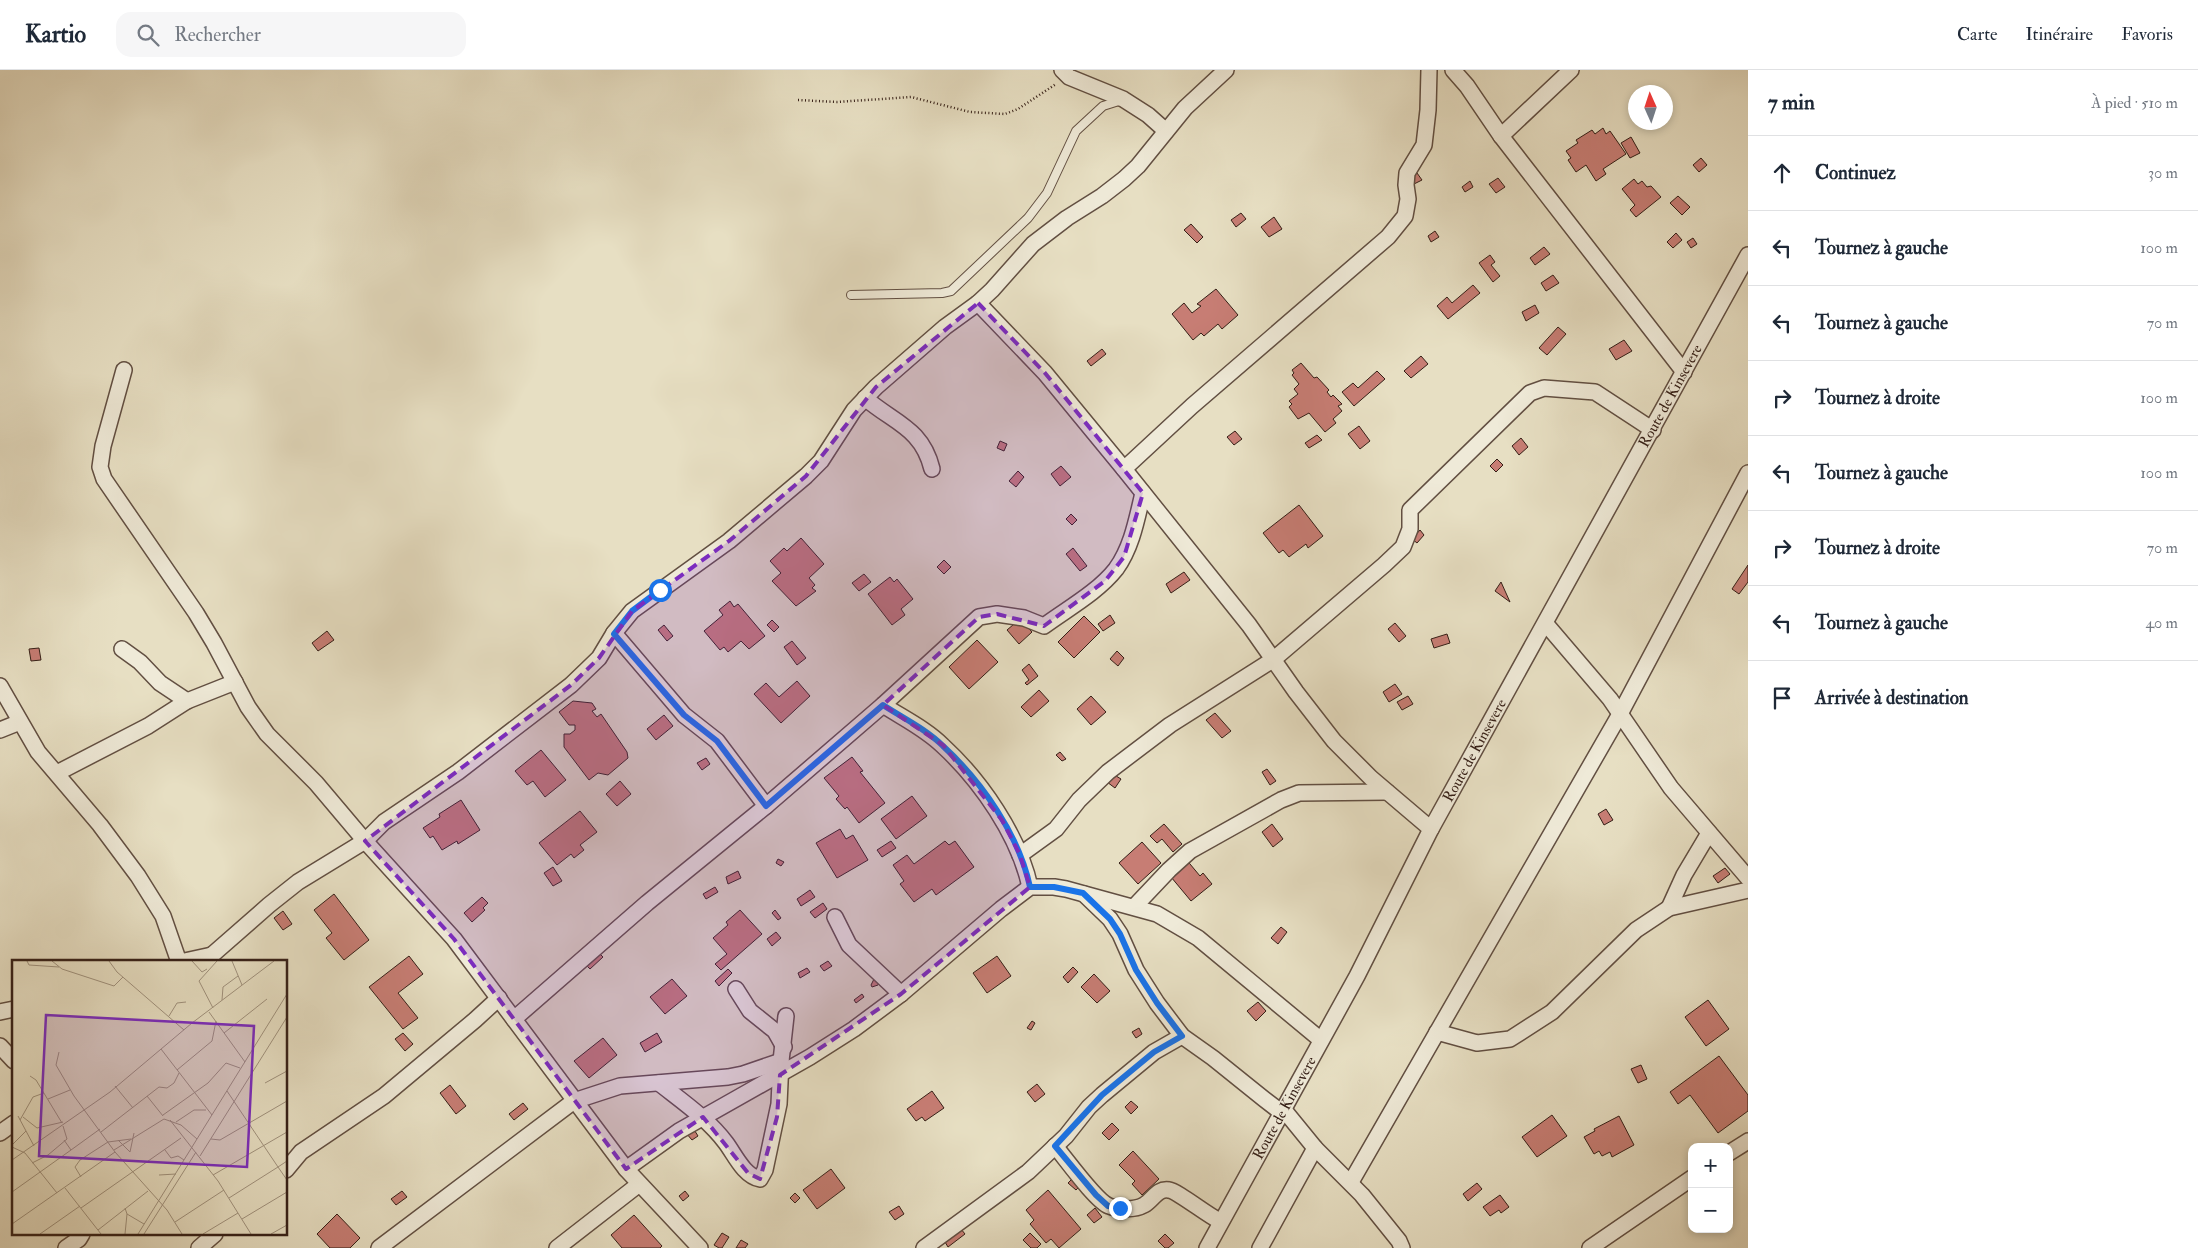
<!DOCTYPE html>
<html lang="fr">
<head>
<meta charset="utf-8">
<style>
  body { margin:0; font-family:"IM FELL Double Pica",serif; background:#f6f6f7; color:#1f2937 }
  .controls { position:absolute; right:15px; bottom:15px; display:grid; overflow:hidden; border-radius:10px; box-shadow:0 2px 8px #0003 }
  .controls button { width:45px; height:45px; display:grid; place-items:center; padding:0; border:0; border-bottom:1px solid #e0e1e3; background:#fff; color:#1f2937; font:25px sans-serif }
  .compass { position:absolute; left:1628px; top:15px; width:45px; height:45px; border-radius:50%; background:#fff; box-shadow:0 2px 8px #0003; rotate:357deg }
  .stop { position:absolute; width:15px; height:15px; margin:-11px; border:4px solid #1a73e8; border-radius:50%; background:#fff }
  .stop.end { background:#1a73e8; border-color:#fff; box-shadow:0 1px 5px #0008 }
  .list { margin:0; padding:0; list-style:none }
  h2 { display:flex; justify-content:space-between; align-items:center; height:65px; margin:0; padding:0 20px; font-size:21px }
  h2 small { font-size:16px; font-weight:400; color:#747a83 }
  .list li { display:grid; grid-template-columns:32px 1fr auto; gap:15px; align-items:center; box-sizing:border-box; height:75px; padding:0 20px; border-top:1px solid #e0e1e3 }
  .list b { display:block; font-size:19px; white-space:nowrap }
  .list em { font-size:16px; font-style:normal; color:#747a83 }
  .icon { flex:none; width:28px; height:28px; fill:none; stroke:currentColor; stroke-width:2; stroke-linecap:round; stroke-linejoin:round }
  .map { position:relative; flex:none; width:1748px; height:1178px; overflow:hidden }
  header { display:flex; align-items:center; gap:30px; box-sizing:border-box; height:70px; padding:0 25px; background:#fff; border-bottom:1px solid #e0e1e3 }
  header strong { font-size:24px }
  nav { display:flex; gap:28px; margin-inline-start:auto; font-size:18px }
  .search { width:350px; height:45px; background:#f6f6f7; display:flex; align-items:center; gap:12px; box-sizing:border-box; padding:0 18px; border-radius:15px; color:#747a83; font-size:19px }
  main { display:flex }
  aside { flex:1; background:#fff }
  .map>svg:first-child { display:block }
  .building { fill:#c77d74; stroke:#351f17 }
  .lines { fill:none; stroke-linecap:round; stroke-linejoin:round }
  .service-casing { stroke:#624f42; stroke-width:10 }
  .minor-casing { stroke:#624f42; stroke-width:18 }
  .path { stroke:#351f17; stroke-width:2.5; stroke-dasharray:1 2.5; stroke-linecap:butt }
  .service { stroke:#efead8; stroke-width:8 }
  .minor { stroke:#efead8; stroke-width:15 }
  .route { stroke:#1a73e8; stroke-width:6 }
  .marked { fill:#7b2cbf; fill-opacity:0.2; stroke:#7b2cbf; stroke-width:4; stroke-dasharray:10 6; stroke-linejoin:round }
  .labels { text-anchor:middle; stroke-width:4.5; stroke-linejoin:round; paint-order:stroke }
  .street-label { font-size:15px; fill:#351f17; stroke:#efead8 }
  .inset-road { fill:none; stroke:#a0927e; stroke-width:1 }
  .view { fill:#7b2cbf; fill-opacity:0.15; stroke:#7b2cbf; stroke-width:2.5 }
  .inset-edge { fill:none; stroke:#351f17; stroke-width:2.5 }
</style>
</head>
<body>
<header>
<strong>Kartio</strong>
<div class="search"><svg class="icon" aria-label="search" viewBox="0 0 24 24"><circle cx="10" cy="10" r="6"/><path d="M15 15l6 6"/></svg>Rechercher</div>
<nav><a>Carte</a><a>Itinéraire</a><a>Favoris</a></nav>
</header>
<main>
<div class="map">
<svg width="1748" height="1178" viewBox="0 0 1748 1178">
  <rect width="100%" height="100%" fill="#e7dfc3"/>
  <filter id="stains"><feTurbulence type="fractalNoise" baseFrequency=".004" numOctaves="4"/><feColorMatrix values="0 0 0 0 .2 0 0 0 0 .09 0 0 0 0 .02 0 0 0 .5 -.17"/></filter>
  <radialGradient id="worn" r=".72"><stop offset=".6" stop-color="#630" stop-opacity="0"/><stop offset="1" stop-color="#630" stop-opacity=".3"/></radialGradient>
  <!-- building -->
  <path class="building" d="M1603 58 1606 64 1610 61 1626 84 1603 99 1606 104 1596 111 1586 95 1576 102 1568 90 1571 88 1566 81 1578 73 1576 70 1592 60 1595 64Z
    M1631 67 1640 83 1630 88 1621 73Z
    M1701 88 1707 95 1699 102 1693 95Z
    M1417 103 1422 110 1414 114 1410 107Z
    M1498 108 1505 117 1496 123 1489 114Z
    M1634 109 1638 114 1642 111 1647 117 1651 116 1661 127 1636 147 1630 140 1635 135 1622 119Z
    M1470 111 1473 117 1465 122 1462 117Z
    M1678 126 1690 137 1682 145 1670 133Z
    M1241 143 1246 149 1236 157 1231 150Z
    M1274 147 1282 159 1269 167 1261 157Z
    M1191 154 1203 167 1197 173 1184 160Z
    M1435 161 1439 167 1431 172 1428 166Z
    M1676 163 1682 170 1673 178 1667 172Z
    M1693 168 1697 174 1691 178 1687 172Z
    M1544 177 1550 184 1535 195 1530 188Z
    M1490 185 1495 192 1491 195 1500 206 1493 212 1479 193Z
    M1553 205 1559 213 1546 221 1541 213Z
    M1473 215 1480 223 1448 249 1437 236 1447 227 1452 233Z
    M1216 219 1238 245 1222 259 1218 254 1204 266 1201 263 1193 270 1172 244 1184 233 1192 243 1201 236 1197 234Z
    M1535 235 1539 243 1526 251 1522 242Z
    M1558 257 1566 264 1547 285 1539 278Z
    M1624 270 1632 281 1616 290 1609 279Z
    M1102 279 1106 284 1091 296 1087 291Z
    M1421 286 1428 294 1411 308 1404 301Z
    M1301 293 1314 308 1317 307 1329 320 1327 322 1331 327 1333 325 1342 334 1338 336 1342 341 1333 349 1336 353 1325 362 1309 343 1298 349 1289 337 1292 334 1289 331 1298 324 1294 319 1299 314 1292 305 1294 303 1292 300Z
    M1377 301 1385 309 1354 336 1342 322 1353 313 1358 318Z
    M1359 356 1370 371 1360 379 1348 364Z
    M1235 361 1242 369 1234 375 1227 367Z
    M1317 365 1322 370 1309 378 1305 373Z
    M1521 368 1528 377 1519 385 1512 376Z
    M1000 371 1007 374 1004 381 997 378Z
    M1497 389 1503 395 1496 402 1490 396Z
    M1061 396 1071 407 1060 416 1051 404Z
    M1018 401 1024 407 1016 417 1009 411Z
    M1299 435 1323 466 1308 478 1306 474 1289 487 1283 480 1279 483 1263 463Z
    M1071 444 1077 450 1072 455 1066 449Z
    M1420 460 1424 465 1417 473 1412 469Z
    M801 468 824 494 809 508 815 515 812 518 816 521 796 536 772 511 781 503 770 491 784 478 787 481Z
    M1073 478 1087 496 1080 501 1066 484Z
    M944 490 951 497 944 504 937 497Z
    M1748 495V512L1739 524 1732 519Z
    M1184 502 1190 510 1171 523 1166 514Z
    M864 504 871 512 859 521 852 513Z
    M890 507 894 512 897 509 913 529 901 539 905 545 892 555 868 524Z
    M1501 512 1510 532 1495 521Z
    M730 531 734 537 738 534 765 566 749 579 741 571 728 582 724 577 720 580 704 561 723 545 719 540Z
    M1110 545 1115 553 1103 561 1098 554Z
    M1084 546 1100 562 1074 588 1058 572Z
    M1020 549 1032 562 1019 574 1007 560Z
    M772 550 779 557 774 562 767 555Z
    M1395 553 1406 566 1399 572 1388 559Z
    M664 555 673 566 667 571 658 560Z
    M327 561 334 570 318 581 312 573Z
    M1447 564 1450 573 1434 578 1431 569Z
    M977 570 998 592 969 619 949 597Z
    M792 571 806 588 797 595 784 577Z
    M39 578 41 590 31 591 29 579Z
    M1117 581 1124 588 1118 596 1110 589Z
    M1029 594 1038 606 1027 615 1025 613 1029 610 1022 600Z
    M797 611 810 626 781 653 754 624 766 613 779 627Z
    M1395 614 1402 624 1389 632 1383 622Z
    M1039 620 1049 631 1031 647 1021 637Z
    M1091 626 1106 642 1091 655 1077 639Z
    M1408 626 1413 634 1402 640 1397 632Z
    M573 631 592 633 596 639 592 641 597 647 601 644 627 682 628 688 608 705 598 703 589 710 564 677V664H570L575 660V655H569L559 642Z
    M1215 643 1231 661 1222 668 1206 650Z
    M664 645 673 656 656 670 647 659Z
    M541 680 566 710 545 727 533 711 527 715 515 701Z
    M1060 682 1066 689 1062 691 1056 685Z
    M852 687 863 701 860 702 885 733 859 753 847 737 845 739 836 729 839 726 824 708Z
    M706 688 710 694 702 700 697 693Z
    M1267 699 1276 711 1270 715 1262 702Z
    M1113 704 1121 709 1115 718 1107 712Z
    M620 711 631 724 617 736 606 724Z
    M912 726 927 746 896 769 881 749Z
    M461 730 480 760 458 774 457 771 442 780 433 766 430 768 423 758 440 747 439 744Z
    M1606 739 1613 750 1604 755 1598 744Z
    M580 741 597 762 580 775 584 780 574 788 571 784 557 795 539 773Z
    M1164 754 1182 774 1173 782 1162 769 1157 773 1150 766Z
    M1272 754 1283 769 1273 777 1262 762Z
    M840 759 846 769 853 765 868 790 837 808 816 773Z
    M891 771 896 778 882 787 877 780Z
    M945 771 949 775 955 771 974 797 936 825 932 819 914 832 900 814 904 811 893 795 907 785 914 794Z
    M1142 772 1161 793 1138 814 1119 793Z
    M1185 788 1200 806 1203 803 1212 814 1191 831 1171 807Z
    M778 789 784 792 781 796 776 793Z
    M553 797 562 811 553 816 544 803Z
    M1725 798 1730 804 1718 813 1713 806Z
    M738 801 741 808 728 814 726 807Z
    M715 817 718 822 706 829 703 824Z
    M810 820 815 827 801 836 797 829Z
    M334 824 369 870 344 890 326 868 332 863 314 840Z
    M482 827 488 833 483 838 485 840 472 852 464 843Z
    M823 833 827 839 815 848 810 842Z
    M740 840 762 864 721 900 715 894 727 884 713 868 728 855 726 852Z
    M775 840 781 848 778 850 772 843Z
    M283 841 292 854 283 860 274 848Z
    M1281 857 1287 862 1278 874 1271 868Z
    M776 862 781 868 772 876 767 869Z
    M597 881 603 887 590 899 584 893Z
    M409 886 423 904 398 923 418 948 403 959 369 917Z
    M997 886 1011 906 987 923 973 903Z
    M828 891 832 896 824 901 820 896Z
    M1073 897 1078 902 1068 913 1063 907Z
    M807 898 810 902 800 908 798 903Z
    M728 899 732 903 719 916 715 911Z
    M1094 904 1110 921 1097 933 1081 917Z
    M672 909 687 926 665 944 650 927Z
    M874 909 880 912 878 915 872 917 871 915Z
    M862 924 864 927 856 933 854 930Z
    M1708 930 1729 959 1706 976 1685 947Z
    M1258 932 1266 941 1256 951 1247 941Z
    M1032 951 1035 953 1031 960 1027 958Z
    M1139 958 1142 964 1136 968 1132 962Z
    M403 963 413 974 405 981 395 969Z
    M657 963 662 972 645 982 640 973Z
    M603 968 617 985 589 1008 574 991Z
    M1719 986 1748 1025V1041L1718 1063 1690 1025 1678 1034 1670 1022Z
    M1641 995 1647 1009 1638 1013 1631 999Z
    M1037 1014 1045 1024 1035 1032 1027 1022Z
    M450 1015 466 1036 456 1044 440 1023Z
    M932 1021 944 1038 925 1051 922 1047 916 1051 907 1039Z
    M1131 1031 1138 1037 1131 1044 1125 1037Z
    M523 1033 528 1039 514 1050 509 1044Z
    M1552 1045 1567 1066 1537 1087 1522 1067Z
    M1619 1046 1634 1075 1612 1087 1610 1082 1602 1086 1599 1081 1594 1084 1584 1067 1595 1061 1594 1059Z
    M1112 1053 1119 1060 1109 1070 1102 1063Z
    M693 1058 698 1066 692 1070 686 1063Z
    M1133 1081 1159 1109 1142 1125 1132 1114 1135 1111 1119 1095Z
    M831 1099 845 1118 817 1139 803 1120Z
    M1075 1106 1083 1113 1076 1120 1068 1113Z
    M1477 1113 1482 1119 1468 1131 1463 1124Z
    M1048 1120 1081 1159 1059 1178 1051 1169 1046 1173 1030 1154 1034 1150 1026 1140Z
    M402 1121 407 1127 396 1135 391 1129Z
    M685 1121 689 1126 683 1131 679 1126Z
    M795 1123 800 1128 795 1133 790 1128Z
    M1500 1125 1509 1137 1501 1143 1499 1140 1490 1146 1483 1137Z
    M899 1136 904 1144 895 1150 889 1142Z
    M1095 1138 1102 1147 1094 1153 1087 1145Z
    M337 1144 360 1168 350 1178H330L317 1164Z
    M634 1145 662 1176 660 1178H622L611 1165Z
    M961 1159 965 1164 948 1177 945 1172Z
    M722 1163 729 1167 722 1178H719L714 1175Z
    M1030 1163 1041 1174 1037 1178H1031L1023 1170Z
    M1165 1164 1174 1173 1168 1178H1165L1158 1171Z
    M741 1170 748 1174 745 1178H736Z"/>
  <g class="lines">
    <defs>
      <path id="service" d="M851 225 942 223 951 221 1028 148 1047 123 1076 61 1103 36 1122 30"/>
      <g id="minor">
        <path d="M1062 0 1069 7 1123 29 1148 45 1166 61"/>
        <path d="M1453 0 1467 16 1501 66 1684 302"/>
        <path d="M1501 66 1571 0"/>
        <path d="M978 233 1045 303 1124 399 1249 555 1296 622 1334 671 1371 708 1431 759"/>
        <path d="M124 300 103 376 100 397 104 409 196 543 214 573 248 637 267 664 316 713 365 771 454 869 626 1099 700 1178"/>
        <path d="M865 328C894 353 922 358 932 399"/>
        <path d="M1124 399 1192 336 1388 167 1405 146 1408 129 1406 115 1407 103 1424 75 1428 40 1429 0"/>
        <path d="M1546 554 1610 629 1671 718 1748 808"/>
        <path d="M614 563 684 645 717 671 766 736"/>
        <path d="M122 579 140 592 160 613 187 631"/>
        <path d="M0 616 38 682 100 755 138 806 163 846 179 892"/>
        <path d="M883 635C903 648 926 659 943 676 981 711 1019 766 1030 817"/>
        <path d="M0 660 20 652"/>
        <path d="M57 703 148 656 187 631 235 612"/>
        <path d="M1020 785 1056 759 1079 730 1108 702 1170 655 1274 589 1384 495 1403 477 1410 459V440L1530 323 1544 318 1595 322 1653 360"/>
        <path d="M1084 824 1110 849 1120 864 1136 900 1157 933 1182 966 1213 988 1264 1029 1277 1039 1284 1040 1315 1078 1362 1125 1399 1171 1402 1178"/>
        <path d="M1134 837 1169 800 1190 781 1281 730 1299 723 1387 722"/>
        <path d="M1669 838 1684 805 1709 763"/>
        <path d="M835 847 849 875 901 924"/>
        <path d="M180 892 212 885"/>
        <path d="M208 892 212 885 269 835 298 812 365 771 384 752 458 702 571 615 599 588 614 563 632 541 729 471 806 406 821 391 854 340 876 317 945 257 978 233 992 220 1033 174 1067 148 1102 126 1124 109 1138 96 1185 38 1226 0"/>
        <path d="M736 919 750 941 775 961 784 977"/>
        <path d="M0 942 14 939"/>
        <path d="M514 949 647 833 766 736 883 635 979 547 997 544 1024 548 1044 556C1067 539 1098 522 1116 499 1132 477 1137 448 1143 423"/>
        <path d="M1437 962 1477 973 1510 969 1552 942 1636 860 1669 838 1748 820"/>
        <path d="M0 976 14 991"/>
        <path d="M659 1013C683 1032 708 1049 726 1073 735 1085 744 1106 760 1109L765 1100 779 1034 781 991 786 946"/>
        <path d="M0 1063 14 1053"/>
        <path d="M1055 1076C1066 1089 1096 1131 1109 1136 1118 1140 1135 1140 1144 1135 1153 1130 1157 1118 1169 1120 1177 1121 1206 1144 1218 1150L1222 1149"/>
        <path d="M1729 1083 1748 1071"/>
        <path d="M626 1099 679 1061 810 987 854 959 901 924 1001 839 1030 817H1054L1066 819 1157 844 1198 868 1321 970"/>
        <path d="M286 1100 301 1082 384 1026 475 950 499 928"/>
        <path d="M1351 1112 1620 644 1748 403"/>
        <path d="M66 1178 79 1169 82 1164"/>
        <path d="M199 1178 215 1164"/>
        <path d="M379 1178 574 1031 620 1016 728 1007 743 1004 781 991"/>
        <path d="M557 1178 638 1115"/>
        <path d="M924 1178 1028 1102 1066 1066 1089 1037 1102 1025 1154 982 1182 966"/>
        <path id="s1" d="M1207 1178 1357 906 1431 759 1748 185"/>
        <path d="M1260 1178 1315 1078"/>
        <path d="M1590 1178 1692 1108"/>
      </g>
    </defs>
    <!-- service casing -->
    <use href="#service" class="service-casing"/>
    <!-- minor casing -->
    <use href="#minor" class="minor-casing"/>
    <!-- path -->
    <path class="path" d="M798 30 837 32 911 27 970 42 1005 44 1018 39 1056 14"/>
    <!-- service -->
    <use href="#service" class="service"/>
    <!-- minor -->
    <use href="#minor" class="minor"/>
  </g>
  <g class="lines">
    <!-- route -->
    <path class="route" d="M660 520 632 541 614 564 684 645 717 671 766 736 883 635C903 648 926 659 943 676 982 712 1019 765 1030 817H1054L1083 823 1110 849 1120 864 1136 900 1157 933 1182 966 1154 982 1102 1025 1055 1076 1096 1125 1108 1136 1120 1138"/>
  </g>
  <!-- marked area -->
  <path class="marked" d="M978 233 1045 303 1143 423 1124 487 1105 511 1044 556 997 544 979 547 883 635 943 675 1002 750 1020 785 1030 817 901 924 780 1005 777 1047 760 1109 748 1103 703 1047 626 1099 454 869 365 771 571 615 599 588 632 541 729 471 806 406 876 317Z"/>
  <g class="labels">
    <!-- street labels -->
    <g class="street-label">
      <text dy="5" stroke="none"><textPath href="#s1" startOffset="970">Route de Kinsevere</textPath></text>
      <text dy="5" stroke="none"><textPath href="#s1" startOffset="565">Route de Kinsevere</textPath></text>
      <text dy="5" stroke="none"><textPath href="#s1" startOffset="160">Route de Kinsevere</textPath></text>
    </g>
  </g>
  <!-- overview -->
  <g transform="translate(12 890)">
    <rect width="275" height="275" fill="#e7dfc3"/>
    <path class="inset-road" d="M15 1 17 5 47 7M40 1 50 9 102 26 111 17M97 1 105 12 172 70M180 1 190 12 195 9M220 1 230 25M210 40 211 27 226 16M201 48 187 21 205 1M197 52 233 102M157 56 165 43 174 42M212 73 255 39M149 89 200 155M47 92 44 105 62 136 103 192 155 250 170 274M165 110 200 81 204 61M18 116 24 120 50 163M253 123 275 111M103 126 121 148M215 131 266 207 217 238M135 136 151 156M36 139 58 130M151 155 196 123 214 103 228 108M6 156 22 186M11 157 25 168 51 162M8 160 21 137 32 133M158 160 206 221 239 274M164 162 182 150H194M89 172 147 127 155 128 162 123 167 113M199 179 208 180 275 141M106 180 118 192M0 185 14 171M0 187 13 193 45 233M59 190 88 169M102 190 152 159 169 165 185 179M153 190 159 198 166 196 172 200M118 192 122 173M188 196 275 57M0 200 98 132 180 63 262 1M275 201 266 207 275 220M20 203 36 195 55 179 51 166M147 215 164 214M201 215 275 172M69 217 63 207 68 200 96 182 119 179M53 228 89 274M0 232 59 190 52 180M69 248 169 178M113 248 115 254 132 264M230 259 275 232M163 262 212 230M0 264 103 192M86 270 136 231M28 274 68 246M113 274 115 254M126 274 275 34M132 274 184 192M191 274 226 253M259 274 275 265"/>
    <path class="view" d="M34 55 242 66 235 207 27 196Z"/>
    <rect width="275" height="275" class="inset-edge"/>
  </g>
  <rect width="100%" height="100%" filter="url(#stains)"/>
  <rect width="100%" height="100%" fill="url(#worn)"/>
</svg>
<div class="controls">
<button>+</button>
<button>−</button>
</div>
<svg class="compass" viewBox="-18 -18 36 36"><path d="M0-13l5 13h-10z" fill="#e53935"/><path d="M0 13l5-13h-10z" fill="#747a83"/></svg>
<div class="stop" style="left:660px;top:520px"></div>
<div class="stop end" style="left:1120px;top:1138px"></div>
</div>
<aside>
<h2>7 min<small>À pied · 510 m</small></h2>
<ul class="list">
<li><svg class="icon" aria-label="ahead" viewBox="0 0 24 24"><path d="M12 20V5M6 11l6-6 6 6"/></svg><div><b>Continuez</b></div><em>30 m</em></li>
<li><svg class="icon" aria-label="left" viewBox="0 0 24 24"><path d="M17 20v-9H6M10 6l-5 5 5 5"/></svg><div><b>Tournez à gauche</b></div><em>100 m</em></li>
<li><svg class="icon" aria-label="left" viewBox="0 0 24 24"><path d="M17 20v-9H6M10 6l-5 5 5 5"/></svg><div><b>Tournez à gauche</b></div><em>70 m</em></li>
<li><svg class="icon" aria-label="right" viewBox="0 0 24 24"><path d="M7 20v-9h11M14 6l5 5-5 5"/></svg><div><b>Tournez à droite</b></div><em>100 m</em></li>
<li><svg class="icon" aria-label="left" viewBox="0 0 24 24"><path d="M17 20v-9H6M10 6l-5 5 5 5"/></svg><div><b>Tournez à gauche</b></div><em>100 m</em></li>
<li><svg class="icon" aria-label="right" viewBox="0 0 24 24"><path d="M7 20v-9h11M14 6l5 5-5 5"/></svg><div><b>Tournez à droite</b></div><em>70 m</em></li>
<li><svg class="icon" aria-label="left" viewBox="0 0 24 24"><path d="M17 20v-9H6M10 6l-5 5 5 5"/></svg><div><b>Tournez à gauche</b></div><em>40 m</em></li>
<li><svg class="icon" aria-label="arrive" viewBox="0 0 24 24"><path d="M6 21V4h12l-3 4 3 4H6"/></svg><div><b>Arrivée à destination</b></div></li>
</ul>
</aside>
</main>
</body>
</html>
